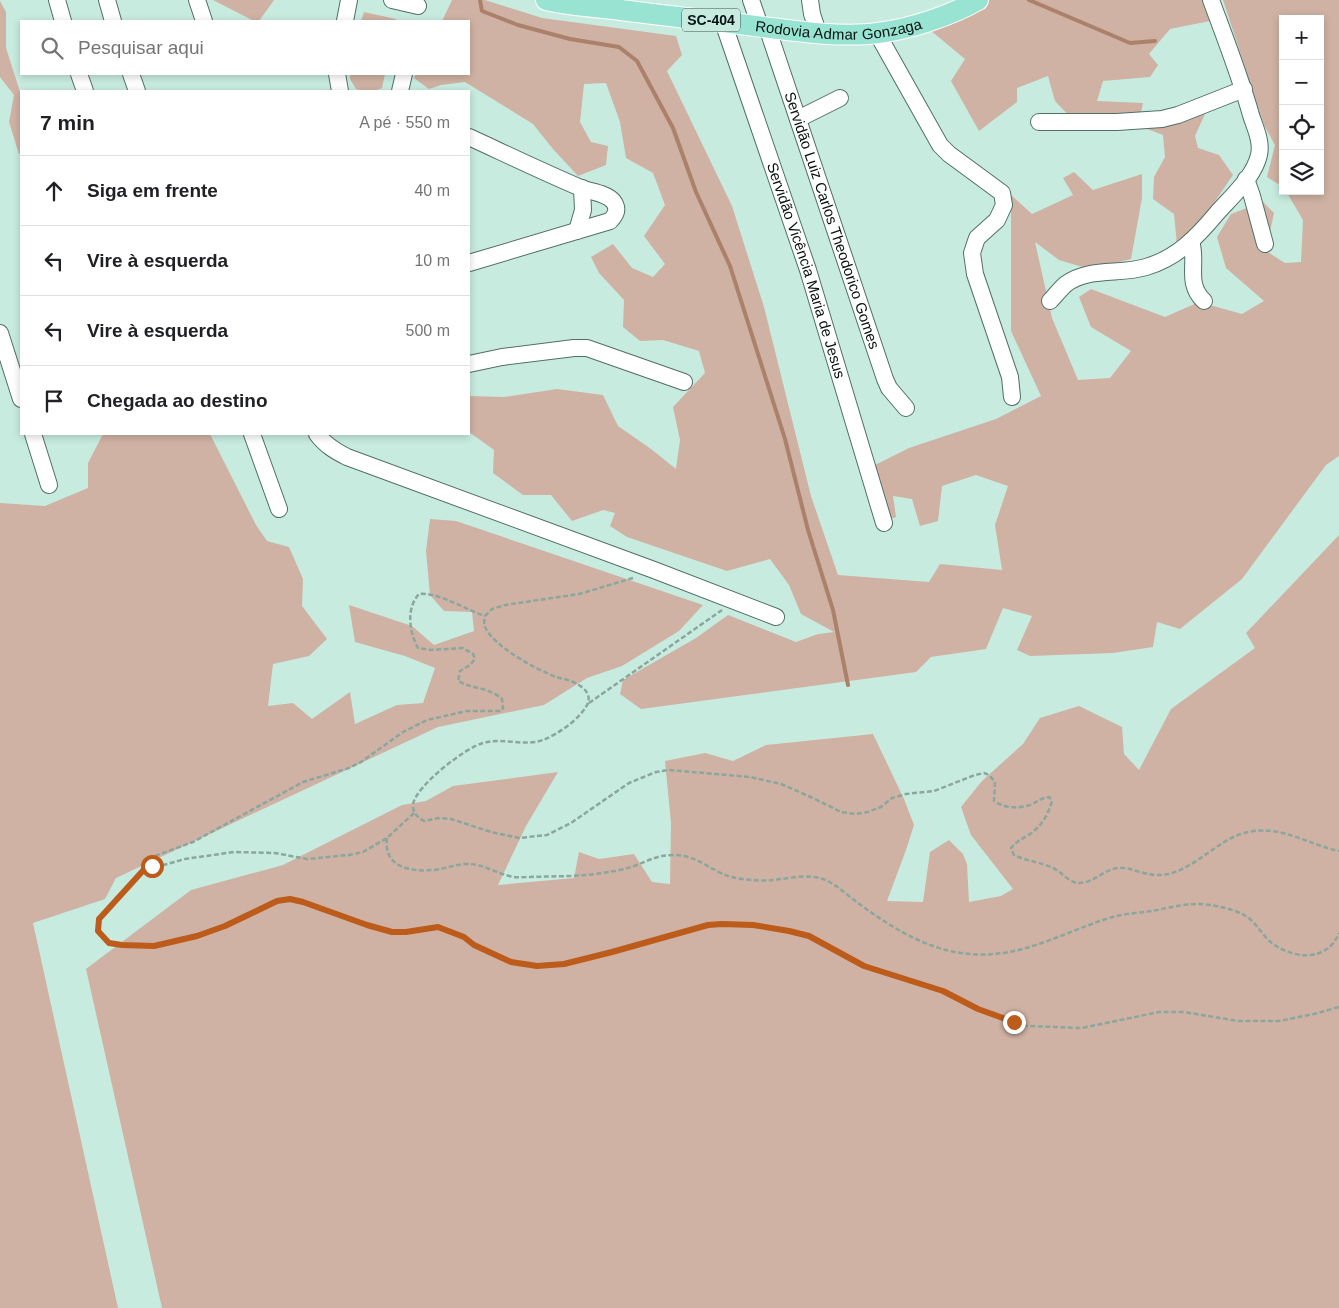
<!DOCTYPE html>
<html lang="pt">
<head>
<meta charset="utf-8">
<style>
  body { margin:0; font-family:Arial,sans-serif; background:#f6f6f6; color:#202124 }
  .controls { position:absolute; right:15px; top:15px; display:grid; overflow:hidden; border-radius:0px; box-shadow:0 2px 8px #0003 }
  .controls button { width:45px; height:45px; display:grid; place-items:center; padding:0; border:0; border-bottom:1px solid #e0e0e0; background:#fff; color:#202124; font:25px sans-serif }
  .stop { position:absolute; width:15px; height:15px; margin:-11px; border:4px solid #bc5b1a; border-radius:50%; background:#fff }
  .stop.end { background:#bc5b1a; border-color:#fff; box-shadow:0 1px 5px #0008 }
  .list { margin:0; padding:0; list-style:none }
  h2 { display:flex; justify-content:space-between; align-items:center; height:65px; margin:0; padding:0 20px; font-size:21px }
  h2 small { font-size:16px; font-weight:400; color:#757577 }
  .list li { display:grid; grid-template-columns:32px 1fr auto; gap:15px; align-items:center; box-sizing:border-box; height:70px; padding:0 20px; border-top:1px solid #e0e0e0 }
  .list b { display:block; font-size:19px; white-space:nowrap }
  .list em { font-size:16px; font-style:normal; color:#757577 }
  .icon { flex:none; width:28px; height:28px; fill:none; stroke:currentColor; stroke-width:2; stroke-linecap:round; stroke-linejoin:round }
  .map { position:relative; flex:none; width:1339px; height:1308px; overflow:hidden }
  .search { position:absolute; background:#fff; box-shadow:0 2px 8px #0003; left:20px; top:20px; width:450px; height:55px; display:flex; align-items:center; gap:12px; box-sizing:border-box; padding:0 18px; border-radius:0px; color:#757577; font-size:19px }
  .panel { position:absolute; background:#fff; box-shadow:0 2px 8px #0003; left:20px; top:90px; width:450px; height:345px; border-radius:0px }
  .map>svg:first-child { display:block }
  .green { fill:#cfb2a3 }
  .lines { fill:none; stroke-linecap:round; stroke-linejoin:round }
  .stream { stroke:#ac816b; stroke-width:4 }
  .minor-casing { stroke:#506f66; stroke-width:18 }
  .major-casing { stroke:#fff; stroke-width:22 }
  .path { stroke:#8aa69e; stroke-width:2.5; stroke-dasharray:5 2.5; stroke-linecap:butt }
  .minor { stroke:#fff; stroke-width:16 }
  .major { stroke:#98e3d1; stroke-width:20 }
  .route { stroke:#bc5b1a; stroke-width:6 }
  .labels { text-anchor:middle; stroke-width:4.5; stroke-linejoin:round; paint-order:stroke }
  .shield { fill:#c8ebe0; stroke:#40534e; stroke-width:1 }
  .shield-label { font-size:14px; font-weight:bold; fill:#06120f }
  .street-label { font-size:15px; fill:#06120f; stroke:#c8ebe0 }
</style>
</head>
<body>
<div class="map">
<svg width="1339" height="1308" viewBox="0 0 1339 1308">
  <rect width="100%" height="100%" fill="#c8ebe0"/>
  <!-- green -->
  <path class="green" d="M213 0H274L259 21H254Z
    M452 0H485L542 18 676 36 682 55 667 71 732 206 764 307 811 496 838 575 929 582 940 564 1002 570 995 525 1008 486 976 475 942 486 938 521 920 526 912 499 893 496 896 517 888 520 875 465 909 448 996 419 1041 396 1011 331V195L1032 214 1073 195 1063 178 1074 172 1093 190 1142 174V198L1131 259 1089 269 1059 260 1035 242 1052 318 1078 380 1110 378 1131 351 1091 327 1079 297 1091 289 1165 317 1199 302 1242 314 1264 301 1226 268 1217 237 1231 214 1263 202 1274 213 1266 251 1285 263 1301 262 1303 220 1286 191H1320V19H1283V187L1267 177 1275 145 1264 125 1223 0H1339V456L1326 465 1242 579 1180 629 1157 622 1153 647 1113 653 1030 656 1017 650 1032 616 1003 608 986 649 931 657 916 672 641 709 620 694 623 680 696 638 728 615 796 642 818 634 834 632 801 614 789 585 770 559 727 571 627 537 610 526 615 513 603 510 572 521 551 495H523L493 473 494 450 469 432 470 396 504 397 557 389 603 395 618 426 651 449 676 469 680 440 673 407 705 373 699 351 663 340 640 341 623 327 624 300 599 273 591 257 613 244 632 268 653 277 665 264 644 236 665 205 653 173 626 158 620 122 606 83 584 84 580 122 591 142 608 146 606 165 578 176 553 149 533 124 465 82 441 85 429 89 414 78 416 74H469V21H442Z
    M989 0H1207L1215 20 1170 29 1149 54 1158 65 1150 77 1103 81 1097 101 1143 103 1141 113 1072 119 1055 101 1048 76 1017 88V102L979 131 951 81 965 59 930 30 971 14Z
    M0 1 6 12V48L21 95V154H19L9 122 14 95 0 77Z
    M364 12 396 19V21H361Z
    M350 74H385L382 88C373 92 366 92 356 89L350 79Z
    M1205 114 1195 136 1198 148 1219 155 1233 175 1196 229 1177 245 1174 214 1153 199 1154 177 1165 157 1163 135 1147 129Z
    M103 434H210L256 525 267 541 289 547 303 579 302 606 327 639 309 656 273 664 268 706 293 703 312 719 350 692 355 724 397 705 423 703 435 668 405 656 355 642 349 605 412 626 434 645 474 631 472 612 444 611 430 595 426 551 430 519 456 521 703 605 679 631 622 666 587 678 544 705 438 727 116 878 105 899 33 923 118 1308H0V503L45 506 88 488V463Z
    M1339 535V1308H162L86 969 191 890 283 865 402 805 426 801 453 786 558 772 526 826 498 885 574 878 579 852 599 859 634 854 652 882 670 884 671 823 665 761 705 753 733 761 766 745 873 734 904 799 914 825 906 850 887 901 923 902 930 852 949 840 963 854 967 864 969 902 1001 896 1013 889 971 835 961 807 982 781 1023 744 1040 718 1079 706 1122 727 1124 754 1139 770 1171 709 1255 648 1246 633Z"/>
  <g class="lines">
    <!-- stream -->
    <path class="stream" d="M480 0 482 11 518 25 570 39 619 47 637 61 673 128 696 192 730 266 785 439 808 530 833 610 848 685
      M1029 0 1130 43 1155 41"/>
    <defs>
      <g id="minor">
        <path d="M57 0 63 21"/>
        <path d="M107 0 113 21"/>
        <path d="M197 0 204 21"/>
        <path d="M392 0 418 6"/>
        <path d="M751 0 760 26"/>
        <path d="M810 0 812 14 818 32"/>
        <path d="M345 21 349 0"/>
        <path id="s1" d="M723 22 808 270 884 523"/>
        <path id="s2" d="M767 27 885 379 889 388 906 408"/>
        <path d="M877 33 940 145 949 154 1002 193 1004 205 997 220 977 238 972 253 975 274 1010 377 1012 397"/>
        <path d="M79 74 85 91"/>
        <path d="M131 74 137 91"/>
        <path d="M337 74 340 91"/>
        <path d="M400 91 404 74"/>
        <path d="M798 119 840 98"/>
        <path d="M1039 122H1117L1162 119 1178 115 1244 89"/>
        <path d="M469 137C506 154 543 172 581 188 591 192 606 193 613 201 619 209 616 215 610 221L469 263"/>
        <path d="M1246 179 1252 196 1265 244"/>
        <path d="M577 231 583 210 582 188"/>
        <path d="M1191 241C1198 263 1185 283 1204 301"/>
        <path d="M1050 301C1055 296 1060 289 1066 284 1089 267 1120 275 1146 267 1177 258 1197 237 1217 213 1232 196 1254 177 1259 155 1262 141 1255 128 1251 115 1240 76 1225 38 1211 0"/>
        <path d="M0 333 21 399"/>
        <path d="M469 364 502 357 574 348H587L684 382"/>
        <path d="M33 434 49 485"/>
        <path d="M252 434 279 509"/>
        <path d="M317 434C325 445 335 451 347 457L654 570 776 617"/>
      </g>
      <g id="major">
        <path id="s3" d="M546 0C568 5 591 7 614 9 650 14 687 18 723 22 770 27 832 39 878 33 910 29 950 16 978 0"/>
      </g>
    </defs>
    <!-- minor casing -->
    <use href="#minor" class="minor-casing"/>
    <!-- major casing -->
    <use href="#major" class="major-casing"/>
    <!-- path -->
    <path class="path" d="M633 578 579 594 505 605 492 609 485 616C484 620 484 624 485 627 494 647 536 669 556 677 563 679 571 680 577 684 585 688 592 696 587 705 579 720 558 734 543 740 524 747 503 737 483 743 465 748 417 785 413 804 412 812 417 817 424 821L438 818 451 819 491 832 519 838 547 835 571 823 629 783 656 772 669 770 750 777 781 784 815 799 841 812 855 814 868 812 881 807 892 798 906 794 934 791 975 775 984 773 989 775 995 782 994 801C1004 808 1018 809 1030 805 1037 802 1041 798 1049 797L1052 801C1048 816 1040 828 1027 836 1020 840 1016 842 1011 848L1014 855C1026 861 1041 862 1053 868 1062 872 1069 883 1079 883 1094 883 1104 869 1118 868 1128 867 1134 871 1144 873 1158 877 1171 875 1184 868 1208 856 1227 834 1254 831 1284 827 1310 845 1339 851
      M589 703 722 610
      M414 813 387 838 363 852 349 855 307 859 275 853 234 852 185 859 160 866H152L149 864 152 857 193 842 303 782 349 768 361 762 403 732 427 720 467 711H501L503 708 502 699C487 686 474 690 458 681L460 671 470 665 475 659 473 654 463 648 431 650 418 648C409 632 406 608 419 594 439 592 464 609 485 616
      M387 838C383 867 410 872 433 870 444 869 454 865 464 864 481 863 494 872 509 876 516 878 523 877 530 877 556 876 583 877 608 872 616 871 626 869 634 866 648 861 657 855 673 855 698 854 713 874 736 878 747 880 761 881 773 880 786 879 800 875 814 877 832 879 844 893 858 903 888 925 919 945 955 952 1013 963 1054 936 1106 919 1120 914 1137 913 1152 911 1167 908 1183 904 1199 904 1214 905 1231 908 1244 915 1256 921 1262 936 1273 944 1296 960 1328 961 1339 933
      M149 864 99 919 98 931 109 943 122 945 154 946 197 936 225 926 263 907 277 901 290 899 303 902 367 925 392 932H405L438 927 464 937 474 945 511 962 537 966 565 964 613 952 708 925 722 924 753 925 789 931 809 936 864 966 943 991 978 1009 1027 1026 1082 1028 1159 1012H1184L1238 1021H1279L1314 1014 1339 1007"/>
    <!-- minor -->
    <use href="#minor" class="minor"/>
    <!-- major -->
    <use href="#major" class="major"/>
  </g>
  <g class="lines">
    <!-- route -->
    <path class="route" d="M152 866 149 864 99 919 98 931 109 943 122 945 154 946 197 936 225 926 277 901 290 899 303 902 367 925 392 932H406L438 927 464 937 474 945 511 962 537 966 564 964 612 952 708 925 722 924 753 925 789 931 809 936 864 966 943 991 978 1009 1014 1022"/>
  </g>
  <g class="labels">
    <!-- shield labels -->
    <rect class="shield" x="682" y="8.5" width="58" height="23" rx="4"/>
    <g class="shield-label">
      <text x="711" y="25">SC-404</text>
    </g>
    <!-- street labels -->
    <g class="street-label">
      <text dy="5" stroke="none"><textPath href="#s3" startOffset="295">Rodovia Admar Gonzaga</textPath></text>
      <text dy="5" stroke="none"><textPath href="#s2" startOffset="204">Servidão Luiz Carlos Theodorico Gomes</textPath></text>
      <text dy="5" stroke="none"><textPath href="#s1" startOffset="262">Servidão Vicência Maria de Jesus</textPath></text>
    </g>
  </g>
</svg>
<div class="controls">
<button>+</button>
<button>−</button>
<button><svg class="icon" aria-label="locate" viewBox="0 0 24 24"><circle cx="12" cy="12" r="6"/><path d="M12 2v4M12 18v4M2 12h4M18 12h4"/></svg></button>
<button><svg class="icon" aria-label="layers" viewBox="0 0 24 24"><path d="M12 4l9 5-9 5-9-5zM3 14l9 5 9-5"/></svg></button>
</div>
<div class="stop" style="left:152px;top:866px"></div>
<div class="stop end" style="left:1014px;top:1022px"></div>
<div class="search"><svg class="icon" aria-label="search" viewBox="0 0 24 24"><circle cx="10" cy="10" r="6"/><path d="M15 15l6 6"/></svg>Pesquisar aqui</div>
<section class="panel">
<h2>7 min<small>A pé · 550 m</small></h2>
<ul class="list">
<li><svg class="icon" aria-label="ahead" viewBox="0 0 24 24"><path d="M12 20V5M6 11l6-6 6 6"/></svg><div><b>Siga em frente</b></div><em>40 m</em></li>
<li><svg class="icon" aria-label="left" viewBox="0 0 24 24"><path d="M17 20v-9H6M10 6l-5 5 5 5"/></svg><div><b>Vire à esquerda</b></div><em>10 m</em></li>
<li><svg class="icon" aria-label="left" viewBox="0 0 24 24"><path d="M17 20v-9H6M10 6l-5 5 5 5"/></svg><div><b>Vire à esquerda</b></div><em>500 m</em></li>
<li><svg class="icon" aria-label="arrive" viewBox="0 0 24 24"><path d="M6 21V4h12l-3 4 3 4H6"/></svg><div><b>Chegada ao destino</b></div></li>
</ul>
</section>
</div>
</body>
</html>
